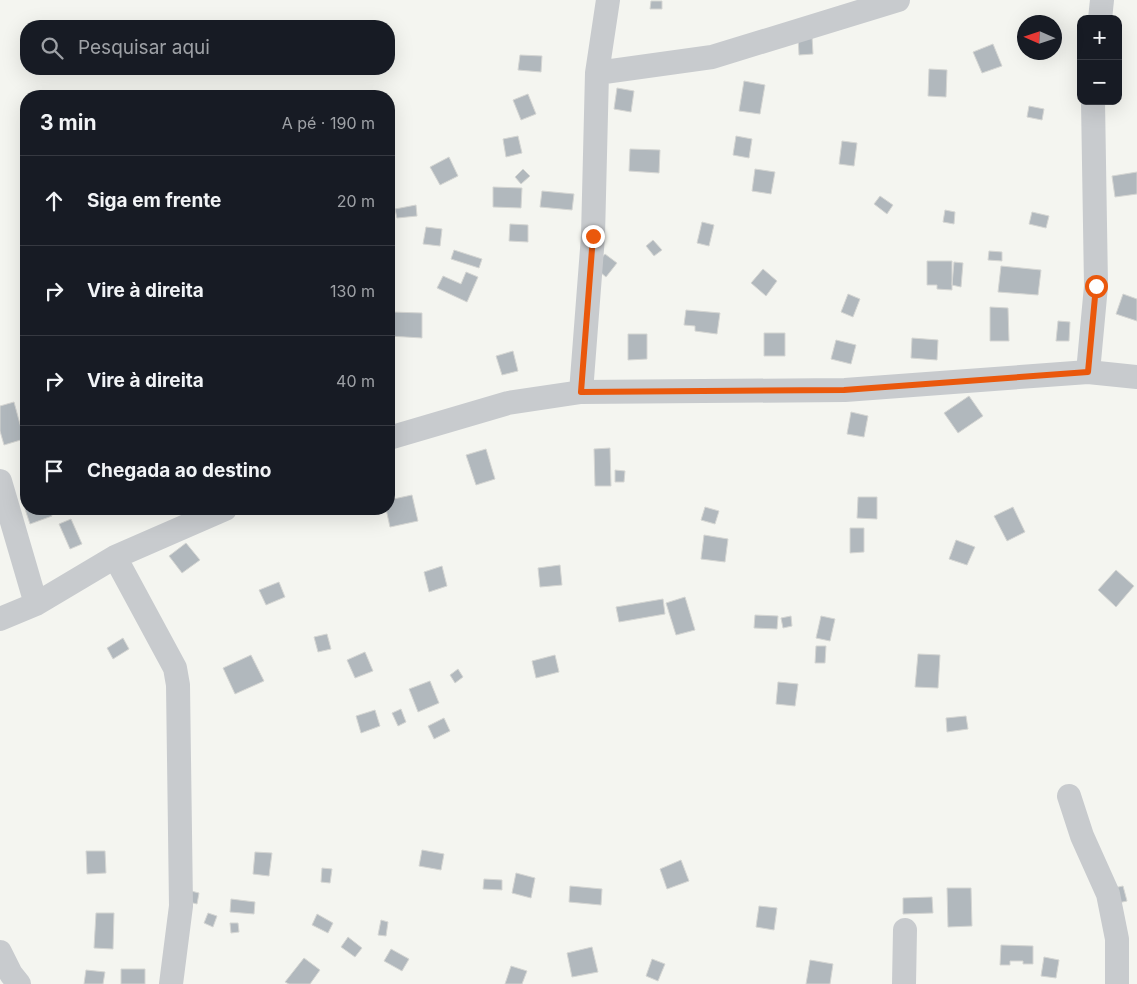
<!DOCTYPE html>
<html lang="pt">
<head>
<meta charset="utf-8">
<style>
  body { margin:0; font-family:Inter,sans-serif; background:#20242c; color:#f1f3f6 }
  .controls { position:absolute; right:15px; top:15px; display:grid; overflow:hidden; border-radius:10px; box-shadow:0 5px 20px #0002 }
  .controls button { width:45px; height:45px; display:grid; place-items:center; padding:0; border:0; border-bottom:1px solid #363941; background:#171b24; color:#f1f3f6; font:25px sans-serif }
  .compass { position:absolute; left:1017px; top:15px; width:45px; height:45px; border-radius:50%; background:#171b24; box-shadow:0 5px 20px #0002; rotate:273deg }
  .stop { position:absolute; width:15px; height:15px; margin:-11px; border:4px solid #ea580c; border-radius:50%; background:#fff }
  .stop.end { background:#ea580c; border-color:#fff; box-shadow:0 1px 5px #0008 }
  .list { margin:0; padding:0; list-style:none }
  h2 { display:flex; justify-content:space-between; align-items:center; height:65px; margin:0; padding:0 20px; font-size:21px }
  h2 small { font-size:16px; font-weight:400; color:#9ea1a6 }
  .list li { display:grid; grid-template-columns:32px 1fr auto; gap:15px; align-items:center; box-sizing:border-box; height:90px; padding:0 20px; border-top:1px solid #363941 }
  .list b { display:block; font-size:19px; white-space:nowrap }
  .list em { font-size:16px; font-style:normal; color:#9ea1a6 }
  .icon { flex:none; width:28px; height:28px; fill:none; stroke:currentColor; stroke-width:2; stroke-linecap:round; stroke-linejoin:round }
  .map { position:relative; flex:none; width:1137px; height:984px; overflow:hidden }
  .search { position:absolute; background:#171b24; box-shadow:0 5px 20px #0002; left:20px; top:20px; width:375px; height:55px; display:flex; align-items:center; gap:12px; box-sizing:border-box; padding:0 18px; border-radius:20px; color:#9ea1a6; font-size:19px }
  .panel { position:absolute; background:#171b24; box-shadow:0 5px 20px #0002; left:20px; top:90px; width:375px; height:425px; border-radius:20px }
  .map>svg:first-child { display:block }
  .building { fill:#b1b8bd; stroke:#d5d6d3 }
  .lines { fill:none; stroke-linecap:round; stroke-linejoin:round }
  .minor { stroke:#c8cbce; stroke-width:24 }
  .route { stroke:#ea580c; stroke-width:6 }
</style>
</head>
<body>
<div class="map">
<svg width="1137" height="984" viewBox="0 0 1137 984">
  <rect width="100%" height="100%" fill="#f4f5f0"/>
  <!-- building -->
  <path class="building" d="M651 1H662V9H650Z
    M812 36 813 54 799 55 798 37Z
    M993 44 1002 66 982 73 973 52Z
    M520 55 542 56 541 72 518 70Z
    M929 69 947 70 946 97 928 96Z
    M744 81 765 85 760 114 739 111Z
    M617 88 634 91 631 112 614 109Z
    M528 94 536 114 521 120 513 100Z
    M1029 106 1044 109 1042 120 1027 117Z
    M518 136 522 153 506 157 503 139Z
    M736 136 752 139 749 158 733 155Z
    M842 141 857 143 854 166 839 164Z
    M630 149 660 150 659 173 629 171Z
    M449 157 458 176 440 185 430 167Z
    M523 169 530 176 521 184 515 177Z
    M755 169 775 172 771 194 752 191Z
    M1137 172V194L1115 197 1112 176Z
    M493 187 522 188 521 208 493 207Z
    M542 191 574 194 572 210 540 207Z
    M880 196 893 205 887 214 874 204Z
    M416 205 417 216 397 218 395 209Z
    M945 210 955 212 954 224 943 222Z
    M1032 212 1049 216 1046 228 1029 224Z
    M702 222 714 225 709 246 697 243Z
    M510 224 528 225V242L509 241Z
    M426 227 442 229 440 246 423 244Z
    M653 240 662 250 654 256 646 246Z
    M454 250 482 259 479 268 451 259Z
    M989 251 1002 252V261L988 260Z
    M605 254 617 263 606 277 594 267Z
    M927 261H952V290L937 289V285H927Z
    M954 262 963 263 961 287 952 285Z
    M1001 266 1041 270 1038 295 998 292Z
    M763 269 777 281 766 296 751 283Z
    M466 272 478 277 467 302 437 288 443 276 461 284Z
    M848 294 860 299 853 317 841 312Z
    M1123 294 1137 299V321L1116 314Z
    M990 307 1008 308 1009 341H990Z
    M686 310 720 313 717 334 695 331V326L684 325Z
    M391 312 422 313V338L390 336Z
    M1058 321 1070 322 1069 341H1056Z
    M764 333H785V356H764Z
    M628 334H647V359L628 360Z
    M912 338 938 340 937 360 911 358Z
    M836 340 856 345 851 364 831 359Z
    M513 351 518 371 502 375 496 356Z
    M969 396 983 416 958 433 944 413Z
    M14 402 24 439 4 445 0 431V406Z
    M851 412 868 416 864 437 847 434Z
    M610 448 611 486H595L594 449Z
    M486 449 495 479 476 485 466 455Z
    M615 470 625 471 624 482H615Z
    M412 495 418 521 390 527 386 509H389V500Z
    M858 497H877V519L857 518Z
    M26 505V509H49L52 516 30 524 24 506Z
    M705 507 719 511 715 524 701 520Z
    M1013 507 1025 532 1007 541 994 516Z
    M71 519 82 544 70 549 59 524Z
    M850 528H864V552L850 553Z
    M704 535 728 539 725 562 701 559Z
    M956 540 975 547 967 565 949 559Z
    M186 543 200 560 182 573 169 556Z
    M560 565 562 585 540 587 538 568Z
    M442 566 447 586 429 592 424 572Z
    M1116 570 1134 586 1116 607 1098 590Z
    M279 582 285 597 266 605 259 590Z
    M685 597 695 630 676 635 666 603Z
    M663 599 665 614 619 622 616 607Z
    M755 615 778 616 777 629 754 628Z
    M791 616 792 626 783 628 781 618Z
    M821 616 835 619 830 641 816 638Z
    M327 634 331 649 318 652 314 637Z
    M123 638 129 649 113 659 107 648Z
    M816 646H826L825 663H815Z
    M365 652 373 671 355 678 347 660Z
    M918 654 940 655 938 688 915 687Z
    M251 655 264 681 235 694 223 668Z
    M555 655 559 672 536 678 532 661Z
    M458 669 463 677 455 683 450 675Z
    M430 681 439 703 418 712 409 689Z
    M778 682 798 684 795 706 776 704Z
    M401 709 406 722 398 726 392 713Z
    M375 710 380 726 361 733 356 716Z
    M966 716 968 729 947 732 946 718Z
    M444 718 450 731 434 739 428 726Z
    M422 850 444 854 441 870 419 866Z
    M86 851H105L106 873 87 874Z
    M255 852 272 853 269 876 253 874Z
    M681 860 689 881 667 889 660 869Z
    M322 868 332 869 330 883 321 882Z
    M516 873 535 878 531 898 512 893Z
    M484 879 502 880V890L483 889Z
    M570 886 602 889 601 905 569 902Z
    M1123 886 1127 901 1118 903 1114 888Z
    M947 888H971L972 926 948 927Z
    M191 891 199 893 197 904 189 902Z
    M932 897 933 913 903 914V898Z
    M231 899 255 902 254 914 230 912Z
    M759 906 777 908 774 930 756 927Z
    M96 913H114L113 949 94 948Z
    M208 913 217 916 213 927 204 923Z
    M317 914 333 923 328 933 312 925Z
    M381 920 388 922 386 936 378 935Z
    M230 923H238L239 932 231 933Z
    M348 937 362 948 355 957 341 947Z
    M1001 945 1033 946V964H1023V961H1010V965H1000Z
    M592 947 598 972 572 977 567 953Z
    M391 949 409 959 402 971 384 961Z
    M1044 957 1059 960 1056 978 1041 976Z
    M304 958 320 970 310 984H289L285 982Z
    M652 959 665 964 658 981 646 976Z
    M810 960 833 964 830 984H806Z
    M511 966 527 971 522 984H505Z
    M121 969H145V984H121Z
    M86 970 105 972 103 984H84Z"/>
  <g class="lines">
    <!-- minor -->
    <path class="minor" d="M1100 19 1102 0
      M597 73 712 57 898 0
      M1088 372 1096 286 1093 101
      M581 392 593 236 597 73 608 0
      M389 438 508 403 581 392 845 390 1088 372 1137 377
      M0 481 36 604
      M115 557 175 668 178 685 181 906 171 984
      M0 619 36 604 115 557 225 509
      M1069 796 1082 836 1108 894 1117 939V984
      M0 952 11 974 19 984
      M904 984 905 930"/>
  </g>
  <g class="lines">
    <!-- route -->
    <path class="route" d="M593 236 581 392 844 390 1088 372 1096 286"/>
  </g>
</svg>
<div class="controls">
<button>+</button>
<button>−</button>
</div>
<svg class="compass" viewBox="-18 -18 36 36"><path d="M0-13l5 13h-10z" fill="#e53935"/><path d="M0 13l5-13h-10z" fill="#9ea1a6"/></svg>
<div class="stop" style="left:1096px;top:286px"></div>
<div class="stop end" style="left:593px;top:236px"></div>
<div class="search"><svg class="icon" aria-label="search" viewBox="0 0 24 24"><circle cx="10" cy="10" r="6"/><path d="M15 15l6 6"/></svg>Pesquisar aqui</div>
<section class="panel">
<h2>3 min<small>A pé · 190 m</small></h2>
<ul class="list">
<li><svg class="icon" aria-label="ahead" viewBox="0 0 24 24"><path d="M12 20V5M6 11l6-6 6 6"/></svg><div><b>Siga em frente</b></div><em>20 m</em></li>
<li><svg class="icon" aria-label="right" viewBox="0 0 24 24"><path d="M7 20v-9h11M14 6l5 5-5 5"/></svg><div><b>Vire à direita</b></div><em>130 m</em></li>
<li><svg class="icon" aria-label="right" viewBox="0 0 24 24"><path d="M7 20v-9h11M14 6l5 5-5 5"/></svg><div><b>Vire à direita</b></div><em>40 m</em></li>
<li><svg class="icon" aria-label="arrive" viewBox="0 0 24 24"><path d="M6 21V4h12l-3 4 3 4H6"/></svg><div><b>Chegada ao destino</b></div></li>
</ul>
</section>
</div>
</body>
</html>
